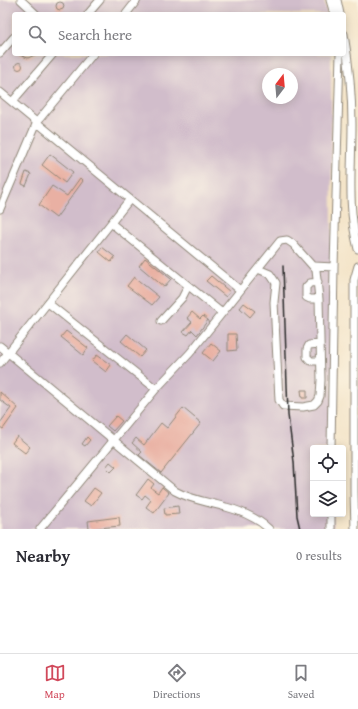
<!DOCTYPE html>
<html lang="en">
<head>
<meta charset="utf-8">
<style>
  body { margin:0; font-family:"Gentium Book Plus",serif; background:#f7f7f7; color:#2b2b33 }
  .controls { position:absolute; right:12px; bottom:12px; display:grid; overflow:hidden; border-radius:4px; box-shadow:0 2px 10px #0003 }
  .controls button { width:36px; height:36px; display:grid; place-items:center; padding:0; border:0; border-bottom:1px solid #e1e1e2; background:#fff; color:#2b2b33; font:20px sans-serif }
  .compass { position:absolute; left:262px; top:68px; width:36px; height:36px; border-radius:50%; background:#fff; box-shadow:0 2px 10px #0003; rotate:16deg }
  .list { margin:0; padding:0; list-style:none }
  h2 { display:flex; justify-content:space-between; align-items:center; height:52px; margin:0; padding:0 16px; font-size:17px }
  h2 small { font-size:13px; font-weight:400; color:#7c7c81 }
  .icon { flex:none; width:22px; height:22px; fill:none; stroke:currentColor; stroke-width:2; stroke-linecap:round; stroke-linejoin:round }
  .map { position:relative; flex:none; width:358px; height:529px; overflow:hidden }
  .search { position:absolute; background:#fff; box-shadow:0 2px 10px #0003; left:12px; right:12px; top:12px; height:44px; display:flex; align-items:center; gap:10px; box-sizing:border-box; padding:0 14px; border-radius:4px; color:#7c7c81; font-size:15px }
  .sheet { height:124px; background:#fff }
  nav { display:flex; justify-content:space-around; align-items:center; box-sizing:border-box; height:56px; border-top:1px solid #e1e1e2; background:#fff; font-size:11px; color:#7c7c81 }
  nav a { display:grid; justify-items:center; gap:2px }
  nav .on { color:#d1495b }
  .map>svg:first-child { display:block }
  .industrial { fill:#d1bdcb; fill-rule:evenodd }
  .building { fill:#e9b0a3 }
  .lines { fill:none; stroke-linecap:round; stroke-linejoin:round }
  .minor-casing { stroke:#8f8678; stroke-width:9 }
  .minor { stroke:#fff; stroke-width:7 }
  .rail { stroke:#2b2b2b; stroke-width:1.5 }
</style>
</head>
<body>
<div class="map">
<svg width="358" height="529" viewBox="0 0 358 529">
  <rect width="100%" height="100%" fill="#fcf5e5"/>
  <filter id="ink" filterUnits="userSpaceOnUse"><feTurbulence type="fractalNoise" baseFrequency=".025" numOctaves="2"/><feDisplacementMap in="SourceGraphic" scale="8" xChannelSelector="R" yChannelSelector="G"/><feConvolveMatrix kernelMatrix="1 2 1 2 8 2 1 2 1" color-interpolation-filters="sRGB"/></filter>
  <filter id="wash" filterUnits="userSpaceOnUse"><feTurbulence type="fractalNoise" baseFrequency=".012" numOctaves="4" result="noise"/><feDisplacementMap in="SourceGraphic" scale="16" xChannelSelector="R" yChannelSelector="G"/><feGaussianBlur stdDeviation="0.9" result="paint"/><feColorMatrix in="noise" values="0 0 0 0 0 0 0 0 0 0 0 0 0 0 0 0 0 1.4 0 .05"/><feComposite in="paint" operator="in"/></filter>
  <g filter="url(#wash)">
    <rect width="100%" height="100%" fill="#f3e2c5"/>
    <!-- industrial -->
    <path class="industrial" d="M0 0H324L327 14H14V54H331L333 448H313V514H333L334 529H0ZM268 74H292V98H268Z"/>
    <g id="blocks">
      <!-- building -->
      <path class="building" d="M56 6a4 4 0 1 1 8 0a4 4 0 1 1-8 0Z
        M19 54H37L28 58 19 55Z
        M15.5 66a3.5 3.5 0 1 1 7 0a3.5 3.5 0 1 1-7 0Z
        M50 154 73 172 65 183 42 165Z
        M26 172 31 174 26 186 22 184Z
        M80 178 83 181 56 218 39 205 52 186 67 196Z
        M102 247 115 257 111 262 99 252Z
        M145 258 171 279 164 287 139 266Z
        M211 276 230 292 226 297 206 281Z
        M134 277 159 297 152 305 127 286Z
        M244 303 255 311 250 317 240 308Z
        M192 312 200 319 203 316 208 320 197 335 192 330 188 335 183 332 192 322 187 318Z
        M66 331 88 348 83 355 61 337Z
        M127 334 146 350 140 357 121 341Z
        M228 334H236L237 350 228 351Z
        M211 343 221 351 213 361 203 353Z
        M97 355 111 365 106 372 92 361Z
        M301 390H307V398H302Z
        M0 392 18 408 3 429 0 427V423L11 408 0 400Z
        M183 408 201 423 161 473 139 455 142 452 132 443 136 438 144 445 161 423 167 428Z
        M116 416 122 421 113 431 107 426Z
        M17 436 30 447 25 453 12 443Z
        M87 437 90 440 85 446 82 444Z
        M110 462 116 467 111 472 106 467Z
        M148 479 154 484 151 488 158 493 162 487 169 493 154 513 146 507 151 500 145 495 142 499 136 495Z
        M94 488 101 493 91 506 84 501Z
        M178 506 179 514 165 515 164 508Z
        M119 517 120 526 89 529 88 521Z"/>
    </g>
  </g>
  <g filter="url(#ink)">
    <use href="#blocks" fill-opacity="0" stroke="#8f8678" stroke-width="1"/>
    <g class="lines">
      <defs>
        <path id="minor" d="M21 0 36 14
          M330 0 334 14
          M337 0 340 14
          M88 14 100 0
          M126 14 137 0
          M344 34C349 63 352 96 352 125 352 168 347 207 358 249
          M0 53 14 37
          M0 92 240 290
          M12 102 53 54
          M0 209 37 122 93 54
          M111 223 222 313
          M314 266 334 267
          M318 282 310 283 306 287V297L310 299H319
          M48 303 156 389
          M161 321 182 298 188 286
          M320 344 309 345 307 349V357L311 361H320
          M0 346 175 491C191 500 209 502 226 507 241 511 258 519 269 529
          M0 363 130 199
          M331 448 334 267 340 54
          M40 529 156 389 190 353 280 241 287 240 293 244 316 270 319 299 321 380 320 396 318 401 314 405 303 407 283 406 279 400 274 302 276 283 270 274 258 269
          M331 529V514
          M355 529 354 492V280L358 266"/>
      </defs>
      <!-- minor casing -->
      <use href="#minor" class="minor-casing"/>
      <!-- minor -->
      <use href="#minor" class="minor"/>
      <!-- rail -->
      <path class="rail" d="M283 266 288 415 294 462 297 516 300 529"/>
    </g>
  </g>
</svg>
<div class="controls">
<button><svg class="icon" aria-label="locate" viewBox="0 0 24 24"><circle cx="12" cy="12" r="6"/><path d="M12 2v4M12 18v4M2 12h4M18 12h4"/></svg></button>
<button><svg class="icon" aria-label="layers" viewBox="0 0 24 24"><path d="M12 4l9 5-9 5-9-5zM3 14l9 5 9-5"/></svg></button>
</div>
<svg class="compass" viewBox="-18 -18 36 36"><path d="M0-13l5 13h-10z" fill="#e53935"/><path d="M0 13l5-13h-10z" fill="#7c7c81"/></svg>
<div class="search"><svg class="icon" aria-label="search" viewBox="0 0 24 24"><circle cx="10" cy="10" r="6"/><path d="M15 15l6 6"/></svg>Search here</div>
</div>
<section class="sheet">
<h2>Nearby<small>0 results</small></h2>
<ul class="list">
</ul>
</section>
<nav>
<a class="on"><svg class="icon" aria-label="map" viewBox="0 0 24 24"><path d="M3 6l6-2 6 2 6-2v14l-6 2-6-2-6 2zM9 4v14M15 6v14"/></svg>Map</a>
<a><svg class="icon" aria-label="directions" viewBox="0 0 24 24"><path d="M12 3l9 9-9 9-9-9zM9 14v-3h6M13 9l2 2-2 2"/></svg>Directions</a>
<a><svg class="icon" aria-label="saved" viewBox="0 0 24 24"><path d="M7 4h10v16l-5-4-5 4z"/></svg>Saved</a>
</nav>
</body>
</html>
